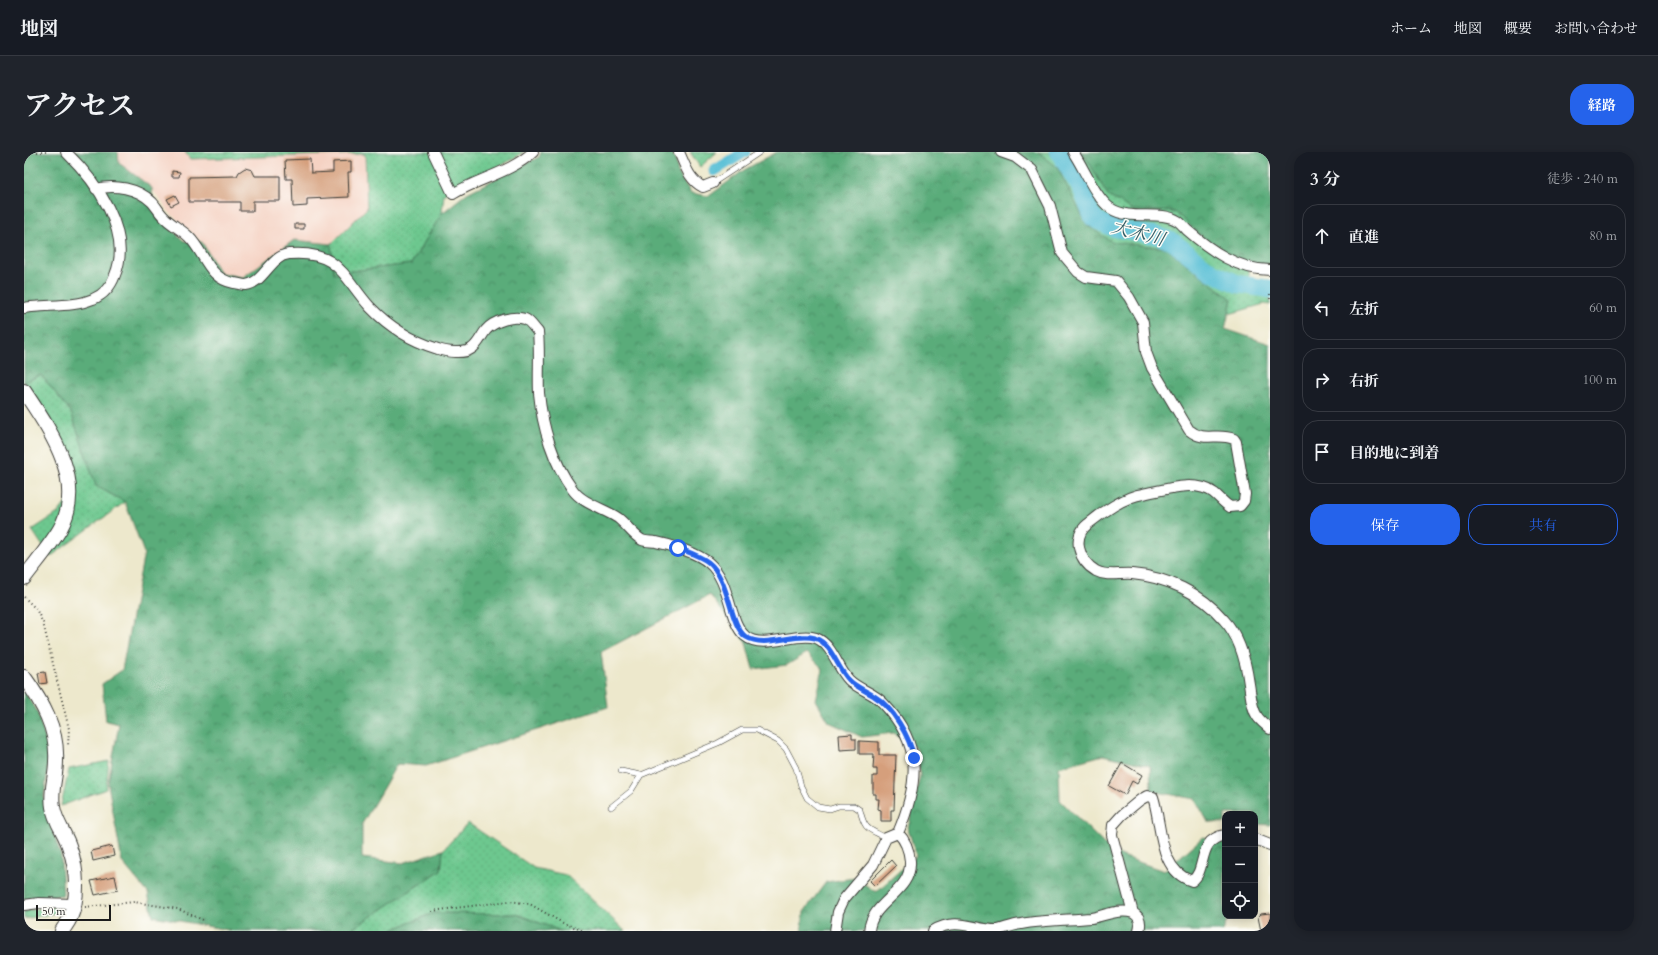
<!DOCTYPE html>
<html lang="ja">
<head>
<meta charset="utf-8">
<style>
  body { margin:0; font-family:Cardo,"Noto Serif JP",serif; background:#20242c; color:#f1f3f6 }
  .controls { position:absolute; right:12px; bottom:12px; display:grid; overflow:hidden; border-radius:8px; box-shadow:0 2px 10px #0003 }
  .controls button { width:36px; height:36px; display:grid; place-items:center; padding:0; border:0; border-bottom:1px solid #363941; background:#171b24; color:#f1f3f6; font:20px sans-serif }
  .scale { position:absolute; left:12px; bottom:10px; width:75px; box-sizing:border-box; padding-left:4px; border:2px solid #1c1c1c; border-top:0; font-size:11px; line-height:14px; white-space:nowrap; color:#1c1c1c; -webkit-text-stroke:3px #fdfcf7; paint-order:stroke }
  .stop { position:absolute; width:12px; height:12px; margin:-9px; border:3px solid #2563eb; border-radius:50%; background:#fff }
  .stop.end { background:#2563eb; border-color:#fff; box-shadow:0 1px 4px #0008 }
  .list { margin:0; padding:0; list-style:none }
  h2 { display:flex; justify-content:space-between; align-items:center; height:52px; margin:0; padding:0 16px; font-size:17px }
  h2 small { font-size:13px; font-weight:400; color:#9ea1a6 }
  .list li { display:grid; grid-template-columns:26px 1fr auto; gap:12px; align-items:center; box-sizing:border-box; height:64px; margin:0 8px 8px; padding:0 8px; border:1px solid #363941; border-radius:16px }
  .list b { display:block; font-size:15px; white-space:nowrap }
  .list em { font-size:13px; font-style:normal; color:#9ea1a6 }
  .actions { display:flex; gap:8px; padding:12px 16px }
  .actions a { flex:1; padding:9px 0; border:1px solid #2563eb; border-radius:16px; text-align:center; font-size:14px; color:#2563eb }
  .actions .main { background:#2563eb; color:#fff }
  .icon { flex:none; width:22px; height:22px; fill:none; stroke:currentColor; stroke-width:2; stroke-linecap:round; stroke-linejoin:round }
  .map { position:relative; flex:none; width:1246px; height:779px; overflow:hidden; border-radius:16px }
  header { display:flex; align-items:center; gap:24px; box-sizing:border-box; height:56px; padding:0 20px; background:#171b24; border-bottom:1px solid #363941 }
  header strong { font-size:19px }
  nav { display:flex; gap:22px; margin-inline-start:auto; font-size:14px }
  .intro { display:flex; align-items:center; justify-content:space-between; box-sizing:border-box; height:96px; padding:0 24px }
  h1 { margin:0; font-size:28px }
  .button { padding:10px 18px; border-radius:16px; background:#2563eb; color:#fff; font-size:14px; font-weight:700 }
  main { display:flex; gap:24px; padding:0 24px }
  aside { flex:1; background:#171b24; border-radius:16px; box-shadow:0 2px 10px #0003 }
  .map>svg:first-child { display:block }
  .built { fill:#f5d2c3 }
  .grass { fill:url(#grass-dots); stroke:#447256 }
  .forest { fill:url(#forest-crowns); stroke:#3b644b }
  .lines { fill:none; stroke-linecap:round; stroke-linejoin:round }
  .canal { stroke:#59bfd6; stroke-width:11 }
  .river { stroke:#59bfd6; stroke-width:18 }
  .building { fill:#d59f7c }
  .lane-casing { stroke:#3b3b36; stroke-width:6 }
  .street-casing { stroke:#3b3b36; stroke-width:12 }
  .secondary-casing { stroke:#3b3b36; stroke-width:16 }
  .path { stroke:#3b3b36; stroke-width:2; stroke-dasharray:1 3; stroke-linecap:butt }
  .lane { stroke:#fff; stroke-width:5 }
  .street { stroke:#fff; stroke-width:10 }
  .secondary { stroke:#fff; stroke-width:14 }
  .route { stroke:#2563eb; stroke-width:5 }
  .labels { text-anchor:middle; stroke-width:3; stroke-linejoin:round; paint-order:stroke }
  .water-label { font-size:18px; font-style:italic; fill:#345d66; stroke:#fdfcf7 }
</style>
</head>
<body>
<header>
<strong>地図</strong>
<nav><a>ホーム</a><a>地図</a><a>概要</a><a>お問い合わせ</a></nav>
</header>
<div class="intro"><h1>アクセス</h1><a class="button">経路</a></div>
<main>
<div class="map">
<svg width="1246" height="779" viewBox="0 0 1246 779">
  <defs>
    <pattern id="grass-dots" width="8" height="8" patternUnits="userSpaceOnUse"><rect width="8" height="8" fill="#6dc88f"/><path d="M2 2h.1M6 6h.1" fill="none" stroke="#5eab7b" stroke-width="1.8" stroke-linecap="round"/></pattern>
    <pattern id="forest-crowns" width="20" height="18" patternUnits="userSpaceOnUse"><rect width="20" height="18" fill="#5aac7a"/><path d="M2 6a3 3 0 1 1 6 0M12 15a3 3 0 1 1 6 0" fill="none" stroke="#4a8b63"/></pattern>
  </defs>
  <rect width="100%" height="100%" fill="#fdfcf7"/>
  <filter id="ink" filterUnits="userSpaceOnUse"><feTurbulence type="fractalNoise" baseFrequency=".025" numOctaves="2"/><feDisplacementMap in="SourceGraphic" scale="8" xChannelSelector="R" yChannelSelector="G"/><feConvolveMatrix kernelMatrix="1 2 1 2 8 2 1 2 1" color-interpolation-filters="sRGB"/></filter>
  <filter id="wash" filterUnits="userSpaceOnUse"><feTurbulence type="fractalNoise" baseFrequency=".012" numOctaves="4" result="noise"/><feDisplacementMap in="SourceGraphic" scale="16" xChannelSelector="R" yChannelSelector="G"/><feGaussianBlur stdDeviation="0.9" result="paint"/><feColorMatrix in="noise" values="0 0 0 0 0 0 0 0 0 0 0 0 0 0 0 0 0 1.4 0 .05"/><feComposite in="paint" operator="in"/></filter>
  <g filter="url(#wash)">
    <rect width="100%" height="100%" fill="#ede8cc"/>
    <!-- built -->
    <path class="built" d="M94 0H161L166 7 341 2 343 56 307 92 270 89 220 125 196 121 178 90 146 61 127 36 95 11Z"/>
    <!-- grass -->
    <path class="grass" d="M161 0H500C475 17 446 27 420 42L418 61 387 112 310 121 307 92 343 56 341 2 166 7Z
      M666 0H693L676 15Z
      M1014 0H1059L1084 44 1109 58 1151 60 1184 89 1223 112 1227 141 1246 142V153L1240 152 1205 162 1208 147 1142 96 1088 90 1063 73 1033 15Z
      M17 223 47 260 72 334 101 350 26 405 8 378 34 361 52 338 41 297 0 230Z
      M85 609 82 637 37 654 45 617Z
      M444 671 510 716 542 723 601 779H537L492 762 410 761 365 779H325L417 718 419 698Z
      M27 755 42 759 0 767V759Z"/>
    <!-- forest -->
    <path class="forest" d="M0 0H94L95 11 128 36 129 58 160 89 178 90 196 121 219 125 270 88 307 92 310 121 387 112 418 61 443 41 515 5 517 0H647L651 5 654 21 667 41 685 44 720 18 753 0H1014L1033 15 1063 73 1088 90 1142 96 1208 147 1201 177 1246 192V673L1231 672V662H1201V671L1184 670 1171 647 1127 639 1126 614 1079 603 1035 615 1036 648 1089 701 1140 719 1179 685 1201 691V764H1205L1199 779H778L780 760 802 730 831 726 852 740 892 704 884 676 896 624 893 597 869 581 838 585 805 570 792 548 799 517 783 501 763 513 729 517 722 491 686 443 577 500 584 555 402 614 373 612 338 672V706L379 711 419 698 417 718 325 779H209L129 764 124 741 98 710 84 632 95 572 82 569 78 532 98 518 120 401 101 350 72 334 47 260 17 223 0 230Z
      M1059 0H1246V114L1223 112 1184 89 1151 60 1109 58 1084 44Z
      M0 539 13 559 26 602 20 645 25 667 37 704 39 743 0 748Z
      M410 761 492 762 537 779H365Z"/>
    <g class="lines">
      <!-- canal -->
      <path class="canal" d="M690 19 721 0"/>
      <!-- river -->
      <path class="river" d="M1035 0 1058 38 1069 66 1089 76 1135 84 1149 90 1188 120 1214 132 1246 137"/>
    </g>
    <g id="blocks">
      <!-- building -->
      <path class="building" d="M286 7 287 21 309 20V10L327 9V20H324L325 45 283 47V54L269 55 268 27H262L261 8Z
        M221 16 228 18 231 24H256V49H229V59H216V50H165V25L213 24 215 20Z
        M148 19 156 20 155 25H148Z
        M151 43 155 50 147 54 143 47Z
        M271 72H280V77H271Z
        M21 520 23 531 16 532 14 521Z
        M828 582V587H832V597L816 598 815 583Z
        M835 589 855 590V603H872L870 658H867V669H857V658L854 657 855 647H852V642H849V624H853V617H849L850 602H835Z
        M1098 611 1118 623 1113 632 1108 629 1101 643 1085 634Z
        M88 694 90 704 69 709 67 699Z
        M867 708 872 714 851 734 846 729Z
        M91 724 94 738 71 743 67 729Z
        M1246 761V779H1237L1234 765 1237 762Z"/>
    </g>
  </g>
  <g filter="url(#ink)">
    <use href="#blocks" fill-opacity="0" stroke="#3b3b36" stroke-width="1"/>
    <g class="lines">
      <defs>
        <path id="lane" d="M689 31 736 0
          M597 619 617 623
          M587 655 607 639 617 623 694 591 718 578H733L754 589 762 597 772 616 777 634 783 646 794 655 806 657 815 654H830L836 658C841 679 844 676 862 686"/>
        <path id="street" d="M409 0 429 42C455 26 486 21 509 0
          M655 0C661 13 665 28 679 35L689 31
          M977 0 991 5 1008 18 1026 54 1038 101 1054 120 1062 125 1092 129 1105 145 1119 170 1122 200 1128 216 1165 278C1181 291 1192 280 1210 287L1212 290 1221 342 1220 349 1216 354 1206 355C1200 351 1195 345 1190 341 1171 327 1140 338 1119 342 1102 344 1077 361 1064 372 1047 385 1055 409 1072 419 1083 425 1096 421 1108 422 1143 425 1177 441 1200 468 1216 485 1222 510 1225 532 1227 543 1227 555 1233 564 1236 569 1242 573 1246 577
          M1049 0C1060 16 1071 45 1086 56 1107 70 1135 57 1154 69 1157 71 1160 75 1163 78 1186 98 1214 118 1246 118
          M72 37C90 32 114 36 128 50 132 54 135 60 139 64 146 72 157 77 165 85 181 101 184 127 210 131 213 131 218 133 222 133 240 131 246 104 265 102 315 98 319 125 346 155 365 175 388 189 414 197 422 200 440 202 447 197 454 193 457 184 462 178 470 169 489 163 501 167 506 169 510 176 514 180 516 200 514 221 515 241 518 274 529 311 549 338 559 352 581 357 594 366 602 372 609 383 618 388 622 390 628 389 632 390 647 393 674 401 685 411 707 430 704 469 721 484 739 499 773 479 792 486 809 493 813 516 825 528 835 538 851 541 860 552 899 593 895 631 874 681L862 686 849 713 820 747 814 760 811 779
          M0 156C22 152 48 156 69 147 79 143 87 134 91 123 109 80 72 29 42 0
          M1231 687 1246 693
          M0 753 15 751 50 752
          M1109 761 1088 683 1089 673 1098 663 1116 648 1123 644 1129 645C1138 672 1134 719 1168 729 1184 717 1172 688 1201 683
          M845 779C847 749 888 741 886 709 885 697 882 689 874 681
          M909 779C934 764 951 779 974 778 982 776 989 773 997 772 1020 768 1044 768 1067 766 1079 764 1097 756 1109 761 1117 765 1117 772 1115 779"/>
        <path id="secondary" d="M0 239C25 277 63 329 36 377 26 394 12 410 0 426
          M0 525C18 550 34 577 32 609 32 625 26 639 29 655 31 670 42 682 46 697 53 717 55 747 46 766 44 771 40 775 38 779"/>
      </defs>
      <!-- lane casing -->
      <use href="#lane" class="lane-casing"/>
      <!-- street casing -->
      <use href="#street" class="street-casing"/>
      <!-- secondary casing -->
      <use href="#secondary" class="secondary-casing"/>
      <!-- path -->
      <path class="path" d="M13 0H23
        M1246 142V148
        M0 445 12 457 19 471 45 577 44 594
        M61 755 110 750 154 757 179 768
        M408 759 486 749 506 752 539 771 560 779"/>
      <!-- lane -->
      <use href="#lane" class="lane"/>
      <!-- street -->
      <use href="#street" class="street"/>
      <!-- secondary -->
      <use href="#secondary" class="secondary"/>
    </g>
  </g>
  <g class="lines" filter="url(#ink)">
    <!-- route -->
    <path class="route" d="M654 396C664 400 676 404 684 410 706 427 705 473 722 485 741 497 771 480 791 486 808 492 813 516 825 528 832 535 842 539 850 544 869 555 886 586 890 606"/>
  </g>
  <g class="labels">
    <!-- water labels -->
    <g class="water-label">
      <text transform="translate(1114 81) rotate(15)" y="6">大木川</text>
    </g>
  </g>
</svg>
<div class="controls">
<button>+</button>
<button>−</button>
<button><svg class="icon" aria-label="locate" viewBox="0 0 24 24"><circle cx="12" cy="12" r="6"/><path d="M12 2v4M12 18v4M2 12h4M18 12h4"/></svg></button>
</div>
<div class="scale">50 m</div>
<div class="stop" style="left:654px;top:396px"></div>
<div class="stop end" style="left:890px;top:606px"></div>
</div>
<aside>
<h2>3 分<small>徒歩 · 240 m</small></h2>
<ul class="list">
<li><svg class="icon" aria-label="ahead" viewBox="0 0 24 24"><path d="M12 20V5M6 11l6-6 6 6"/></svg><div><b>直進</b></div><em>80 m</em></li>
<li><svg class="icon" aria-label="left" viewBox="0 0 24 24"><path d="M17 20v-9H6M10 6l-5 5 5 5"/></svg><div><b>左折</b></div><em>60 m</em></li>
<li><svg class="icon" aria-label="right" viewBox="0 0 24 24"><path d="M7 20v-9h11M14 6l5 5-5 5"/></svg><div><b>右折</b></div><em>100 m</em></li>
<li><svg class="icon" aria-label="arrive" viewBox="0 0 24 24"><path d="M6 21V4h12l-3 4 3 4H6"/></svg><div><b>目的地に到着</b></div></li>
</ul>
<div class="actions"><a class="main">保存</a><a>共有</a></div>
</aside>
</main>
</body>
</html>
